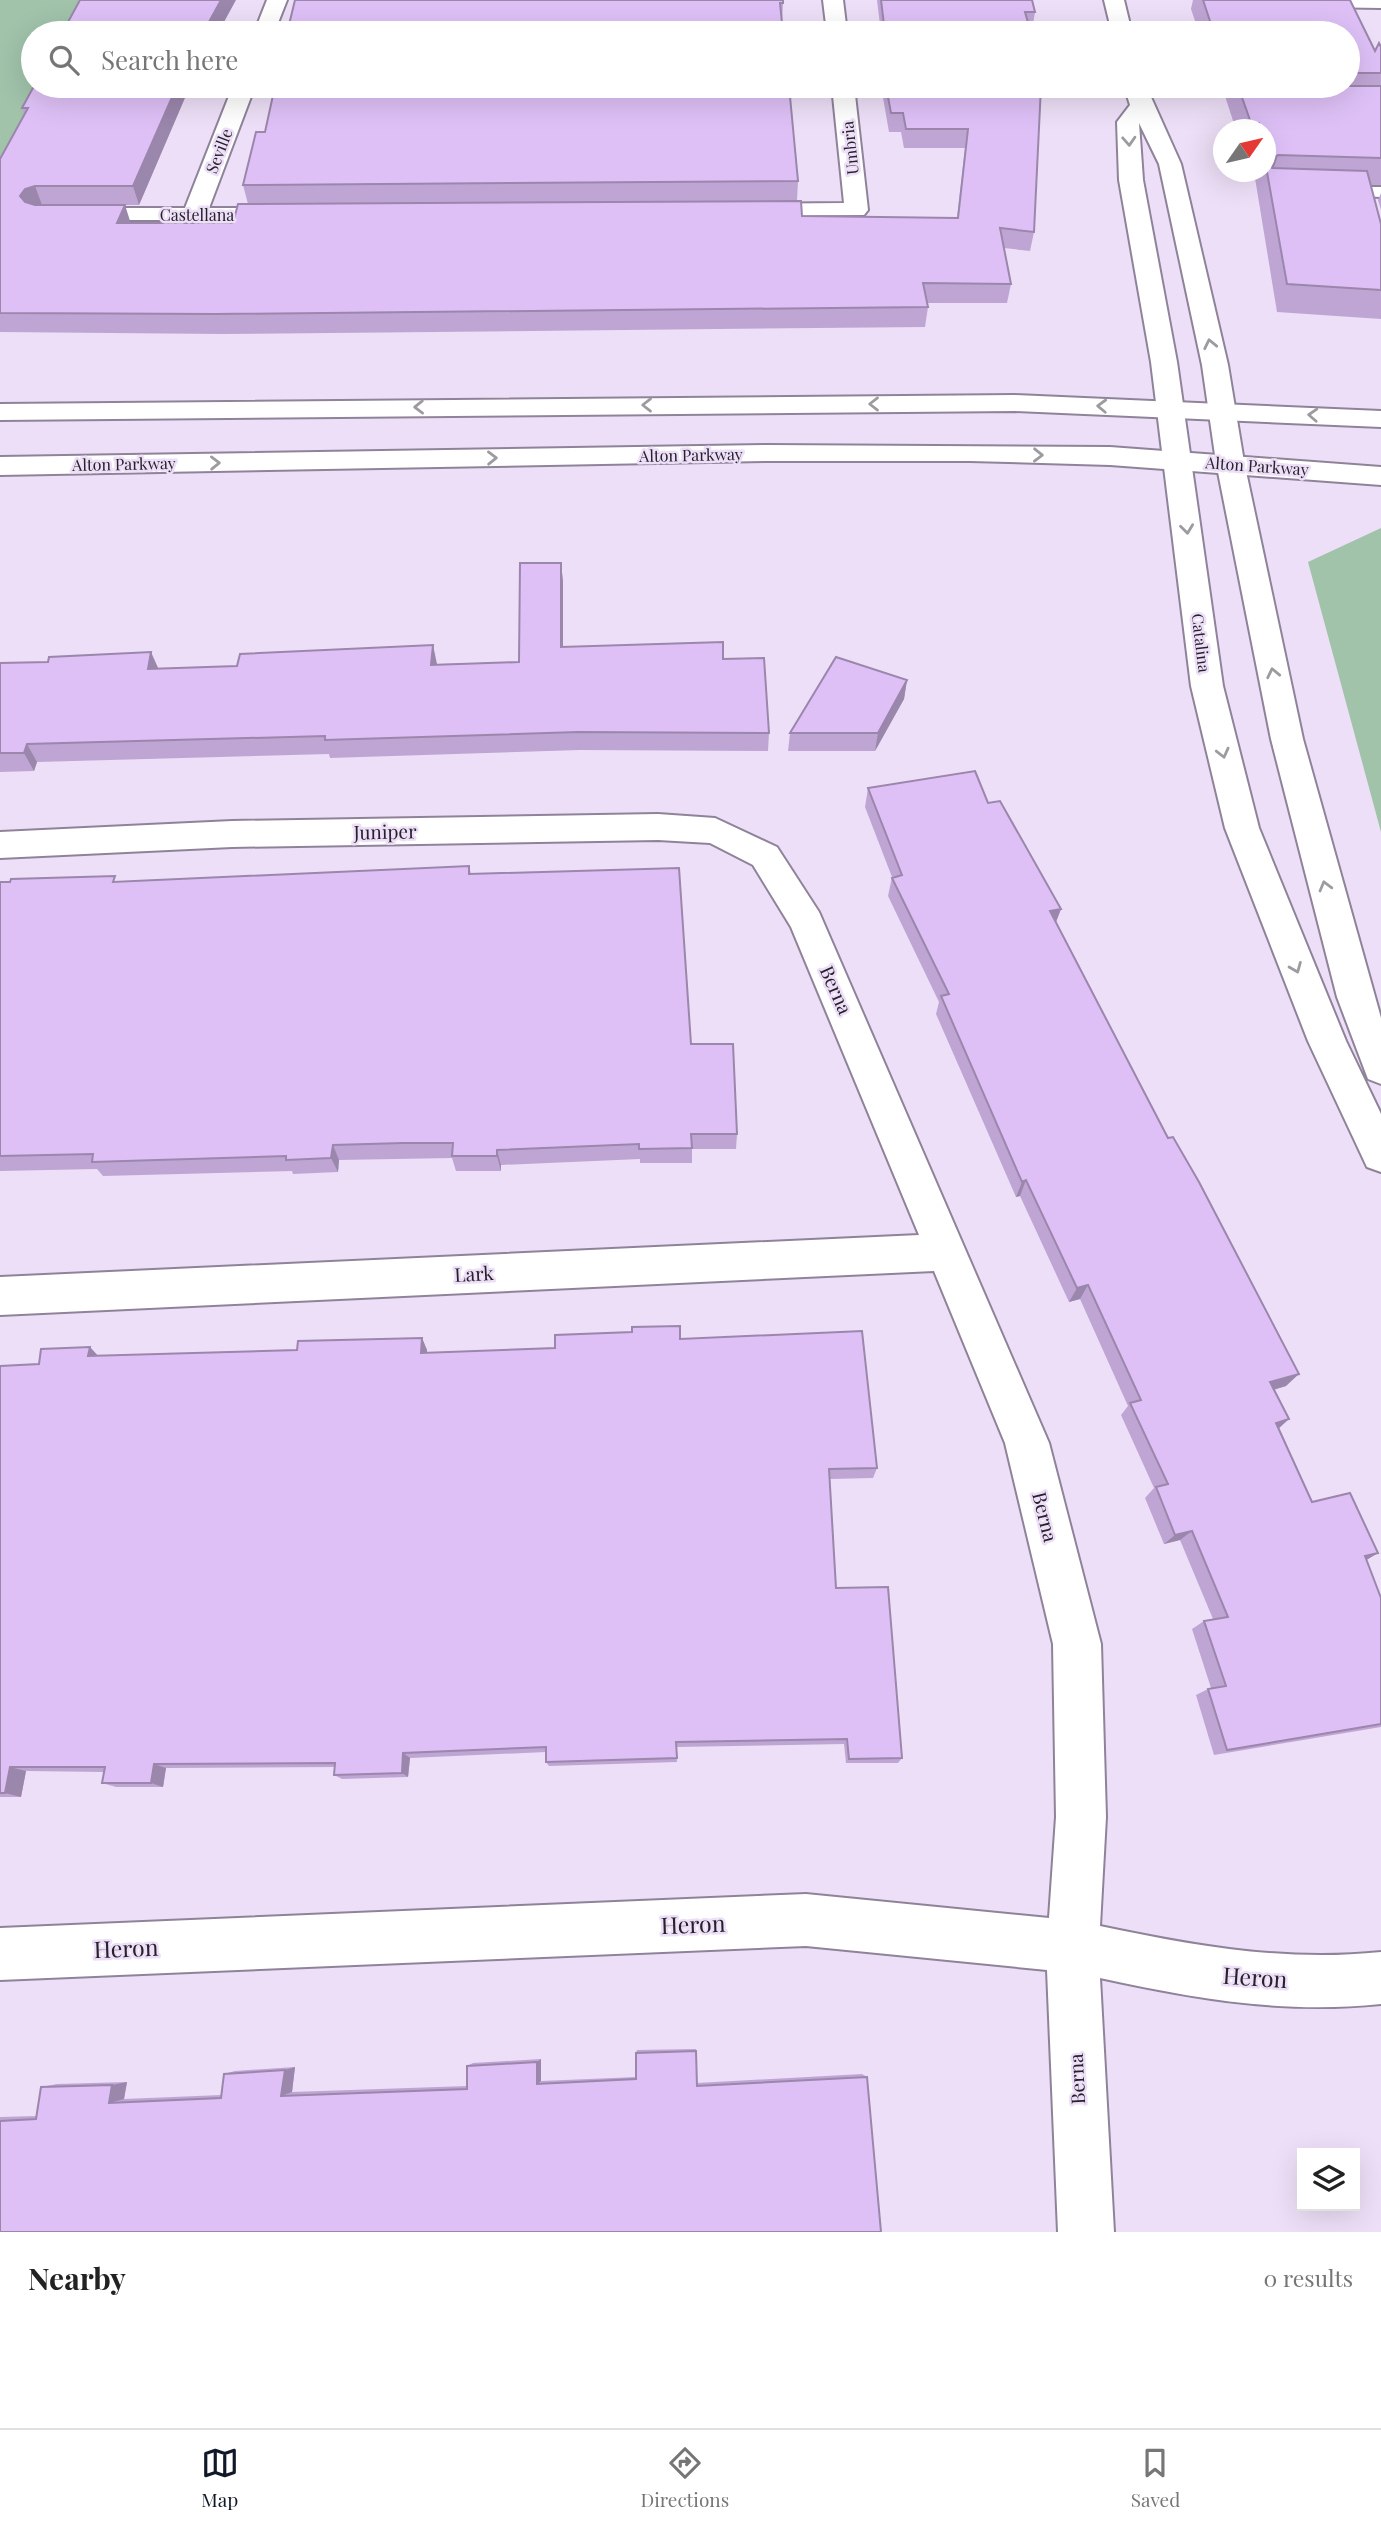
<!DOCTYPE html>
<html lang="en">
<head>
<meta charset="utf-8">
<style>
  body { margin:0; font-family:"Playfair Display",serif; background:#f6f6f6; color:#222 }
  .controls { position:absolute; right:21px; bottom:21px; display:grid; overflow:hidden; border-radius:0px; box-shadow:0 7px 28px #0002 }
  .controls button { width:63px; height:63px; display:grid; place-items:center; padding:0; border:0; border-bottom:2px solid #e0e0e0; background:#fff; color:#222; font:35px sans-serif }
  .compass { position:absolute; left:1213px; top:119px; width:63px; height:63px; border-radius:50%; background:#fff; box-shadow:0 7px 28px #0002; rotate:56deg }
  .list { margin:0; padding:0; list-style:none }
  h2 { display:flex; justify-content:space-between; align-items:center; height:91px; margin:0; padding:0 28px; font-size:30px }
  h2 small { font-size:23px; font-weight:400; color:#767676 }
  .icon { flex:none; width:38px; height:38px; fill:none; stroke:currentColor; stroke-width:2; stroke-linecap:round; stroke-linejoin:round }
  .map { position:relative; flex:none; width:1381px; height:2232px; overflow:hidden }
  .search { position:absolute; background:#fff; box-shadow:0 7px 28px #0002; left:21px; right:21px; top:21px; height:77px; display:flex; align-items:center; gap:18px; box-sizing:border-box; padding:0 24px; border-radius:38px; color:#767676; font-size:26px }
  .sheet { height:196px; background:#fff }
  nav { display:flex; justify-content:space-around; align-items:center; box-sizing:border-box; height:98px; border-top:2px solid #e0e0e0; background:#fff; font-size:19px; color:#767676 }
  nav a { display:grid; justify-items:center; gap:4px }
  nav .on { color:#111827 }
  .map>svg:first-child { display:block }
  .green { fill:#a1c3aa }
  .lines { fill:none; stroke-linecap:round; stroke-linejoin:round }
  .lane-casing { stroke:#8f8399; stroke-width:4 }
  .street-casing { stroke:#8f8399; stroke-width:4 }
  .secondary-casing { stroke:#8f8399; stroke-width:4 }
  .primary-casing { stroke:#8f8399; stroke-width:4 }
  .lane { fill:#fff; fill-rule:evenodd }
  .street { fill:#fff; fill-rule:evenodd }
  .secondary { fill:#fff; fill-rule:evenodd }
  .primary { fill:#fff; fill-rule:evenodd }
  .wall { fill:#bfa5d4 }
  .shaded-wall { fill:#9b86ac }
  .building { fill:#dec0f6; stroke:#9b86ac; stroke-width:2 }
  .oneway { stroke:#9d9b9f }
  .labels { text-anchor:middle; stroke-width:5; stroke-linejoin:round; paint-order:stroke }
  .far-street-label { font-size:16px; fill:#26212a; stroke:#eddff7 }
  .street-label { font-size:19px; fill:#26212a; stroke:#eddff7 }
  .near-street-label { font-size:23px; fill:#26212a; stroke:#eddff7 }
</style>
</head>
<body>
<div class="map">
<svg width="1381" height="2232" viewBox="0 0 1381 2232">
  <rect width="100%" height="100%" fill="#eddff7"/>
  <!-- green -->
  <path class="green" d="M0 0H110L95 33H33V86H71L0 244Z
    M1381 528V832L1308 562Z"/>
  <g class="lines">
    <defs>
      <path id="lane" d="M1311 0H1381V8L1316 7 1309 3Z
        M1337 187H1381V197L1331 195V189Z"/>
      <path id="street" d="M267 0H287L274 33H254Z
        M823 0H843L847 33H827Z
        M233 86H255L209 208H286L294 210 298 215 294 220H69L65 215 69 210 77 208H185Z
        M832 86H854L868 210 864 215 741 216 737 211 741 206 749 204 844 203Z
        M658 814 715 818 777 847 819 912 1049 1443 1101 1644 1106 1817 1100 1926C1195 1946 1284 1962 1381 1952V2004C1283 2014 1196 1999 1100 1978L1114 2232H1058L1047 1970 806 1946 0 1980V1928L806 1894 1049 1918 1056 1817 1053 1644 1005 1443 934 1271 0 1315V1277L919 1235 791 927 753 865 710 843 658 840 232 847 0 858V832L232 821Z"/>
      <path id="secondary" d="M1104 0H1124L1132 33H1112Z
        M1124 86H1146L1181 164 1228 365 1244 462 1303 739 1381 1018V1084L1368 1079 1337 997 1271 739 1216 462 1202 365 1159 164 1139 123 1143 180 1177 362 1223 686 1259 828 1346 1041 1381 1114V1172L1367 1167 1308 1041 1225 828 1191 686 1151 362 1119 180 1117 122 1130 105Z"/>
      <path id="primary" d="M1015 395 1381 411V427L1015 411 0 420V404Z
        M768 445 1110 447 1381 467V485L1110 465 970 461H768L0 475V457Z"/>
    </defs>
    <!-- lane casing -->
    <use href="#lane" class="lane-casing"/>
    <!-- street casing -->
    <use href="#street" class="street-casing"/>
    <!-- secondary casing -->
    <use href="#secondary" class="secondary-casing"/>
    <!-- primary casing -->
    <use href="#primary" class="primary-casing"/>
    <!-- lane -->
    <use href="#lane" class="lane"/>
    <!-- street -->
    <use href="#street" class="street"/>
    <!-- secondary -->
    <use href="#secondary" class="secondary"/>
    <!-- primary -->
    <use href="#primary" class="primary"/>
  </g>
  <!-- wall -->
  <path class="wall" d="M877 0H1032L1035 12 1032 30H1030L1031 33H881Z
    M1193 0H1350L1381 73V185H1371L1381 224V319L1277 312 1254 172H1265V130H1236L1224 93H1218L1216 86H1348V33H1199L1191 9Z
    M783 3 782 22 287 33Z
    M190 86 139 205H82L131 223H233L248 204 243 185 798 181 797 201 802 216 957 218 965 148H904L901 132H889L881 86H1041L1034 232 1030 251 1004 248 1011 284 1007 303H927L928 307 925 327 222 334 0 332V159L24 115 22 108Z
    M1381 193V210L1378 200Z
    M561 563 563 582V647L723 659 769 733 768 751 580 750 330 758 329 754 37 762 34 771 0 772V663L158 668 437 664 519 662Z
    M907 680 904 699 875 751H788L790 733Z
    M868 788 988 803 1061 909 1056 922 1286 1386 1274 1390 1278 1428 1312 1502 1378 1553 1366 1560 1381 1598V1727L1214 1755 1196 1695 1208 1689 1211 1688 1192 1629 1204 1621 1213 1619 1180 1540 1164 1544 1145 1498 1154 1488 1121 1415 1128 1406 1080 1299 1069 1302 1020 1196 1016 1197 936 1014 939 1002 888 896 892 877 865 807Z
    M469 866 471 874 691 1044 737 1134 736 1149H692V1163H640V1159L501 1165V1171H456L452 1158 339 1160 338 1172 293 1174 292 1171 103 1176 97 1169 0 1171V882H118Z
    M422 1338 427 1350V1353L555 1348 680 1339 877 1468 873 1478 830 1479 836 1588 902 1758 898 1763H846L844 1744 676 1747 677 1762 549 1766 546 1762V1752L410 1758 408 1777 342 1779 334 1775 335 1767 166 1768 163 1787H116L102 1783 104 1772 26 1771 21 1797H0V1366L39 1364 98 1356 297 1350Z
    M696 2049 697 2083 862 2074 867 2077 0 2232V2117L36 2116 41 2087 57 2084 127 2082 124 2099 221 2095 224 2074 235 2071 295 2067 292 2092 467 2086V2066L473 2063 541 2059V2081L636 2077V2053L637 2050Z"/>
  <!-- shaded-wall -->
  <path class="shaded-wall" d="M221 0H236L218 33H203Z
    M177 86H190L139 205 133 186Z
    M1278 155 1269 182 1267 162Z
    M35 186 42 205 27 215 20 196 25 189Z
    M125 205 131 224 117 223Z
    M561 563 563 582V666L561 647Z
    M433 645 437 664 435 683 431 665Z
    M151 652 159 670 148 669Z
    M907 680 904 699 875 751 878 733Z
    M27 744 37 762 34 771 24 753Z
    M1061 909 1054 927 1050 911Z
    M333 1145 339 1160 338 1172 331 1158Z
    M497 1150 501 1165V1171L497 1156Z
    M1026 1180 1020 1196 1016 1197 1022 1182Z
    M1088 1285 1080 1299 1069 1302 1077 1288Z
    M422 1338 427 1350 426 1365 421 1353Z
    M90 1347 101 1359 88 1356Z
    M1299 1374 1286 1386 1257 1394 1270 1382Z
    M1289 1419 1276 1431V1423Z
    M1192 1531 1180 1540 1164 1544 1175 1535Z
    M1378 1553 1363 1562 1365 1556Z
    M403 1753 410 1758 408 1777 402 1773Z
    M154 1764 166 1768 163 1787 151 1783Z
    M10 1767 26 1771 21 1797 5 1793Z
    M541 2059V2081L537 2084V2062Z
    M295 2067 292 2092 281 2096 285 2070Z
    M127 2082 124 2099 109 2103 112 2085Z"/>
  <!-- building -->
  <path class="building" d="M80 0H221L203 33H62Z
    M295 0H783V3H780L783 33H287Z
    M881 0H1032L1035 12H1025L1031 33H885Z
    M1203 0H1350L1375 51 1379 43 1381 47V73H1348V33H1214Z
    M34 86H177L133 186H35L25 189 20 196 25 202 35 205H125L117 223H233L238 204 801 201 802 216 958 218 968 129H906L903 113H891L886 86H1041L1034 232 1000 228 1011 284 923 283 928 307 216 314 0 313V159L28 108H22Z
    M275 86H789L798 181 243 185 256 132H265Z
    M1238 86H1381V158L1278 155 1267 162 1272 168 1367 171 1381 224V290L1287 284 1265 161V130H1260L1259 123H1251Z
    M520 563H561V647L723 642V659L764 658 769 733 578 732 325 740V736L27 744 24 753H0V663L48 662 49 657 151 652 148 669 237 666 240 654 433 645 431 665 519 662Z
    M836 657 907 680 878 733H790Z
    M975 771 988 803 1000 801 1061 909 1050 911 1168 1138 1173 1137 1199 1182 1299 1374 1270 1382 1289 1419 1276 1423 1312 1502 1350 1493 1378 1553 1365 1556 1381 1598V1724L1227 1750 1208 1689 1226 1686 1204 1621 1228 1617 1192 1531 1175 1535 1156 1487 1168 1484 1130 1403 1141 1400 1088 1285 1077 1288 1026 1180 1022 1182 941 996 949 994 892 878 902 875 868 788Z
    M469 866V874L679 868 691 1044H733L737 1134H691L692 1148 639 1149V1144L497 1150V1156H452L453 1143H403L333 1145 331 1158 286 1160V1156L92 1162 93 1154 0 1156V882H10L11 879 115 876 113 882Z
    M680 1326V1339L862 1331 877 1468 829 1469 836 1588 888 1587 902 1758 849 1759 847 1739 676 1742 677 1758 546 1762V1747L403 1753 402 1773 334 1775 335 1763 154 1764 151 1783H102L105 1767H10L5 1793H0V1366L39 1364 41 1349 90 1347 88 1356 297 1350 298 1341 422 1338 421 1353 555 1348V1335L632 1332V1327Z
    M696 2051 697 2086 867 2077 881 2232H0V2121L36 2119 41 2087 112 2085 109 2103 221 2098 224 2074 285 2070 281 2096 467 2089V2066L537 2062V2084L636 2079V2053Z"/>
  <!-- one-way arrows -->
  <defs><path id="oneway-chevron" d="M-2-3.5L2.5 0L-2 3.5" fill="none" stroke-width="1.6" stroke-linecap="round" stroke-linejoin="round" transform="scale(1.75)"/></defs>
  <g class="oneway">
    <use href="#oneway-chevron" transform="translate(1129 141) rotate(87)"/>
    <use href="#oneway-chevron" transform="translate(1210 344) rotate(-102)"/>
    <use href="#oneway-chevron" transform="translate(874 404) rotate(180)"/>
    <use href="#oneway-chevron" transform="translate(647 405) rotate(180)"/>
    <use href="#oneway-chevron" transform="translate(1102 406) rotate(-178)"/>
    <use href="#oneway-chevron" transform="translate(419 407) rotate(179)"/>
    <use href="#oneway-chevron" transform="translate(1313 415) rotate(-177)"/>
    <use href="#oneway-chevron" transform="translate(1038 455) rotate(1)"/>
    <use href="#oneway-chevron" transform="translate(492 458) rotate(-1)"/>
    <use href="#oneway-chevron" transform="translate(215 463) rotate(-1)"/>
    <use href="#oneway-chevron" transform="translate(1187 529) rotate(83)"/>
    <use href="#oneway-chevron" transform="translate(1273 673) rotate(-102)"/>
    <use href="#oneway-chevron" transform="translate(1223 753) rotate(76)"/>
    <use href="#oneway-chevron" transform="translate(1325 886) rotate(-105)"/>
    <use href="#oneway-chevron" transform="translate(1296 968) rotate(68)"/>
  </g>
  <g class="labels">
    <!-- far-street labels -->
    <g class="far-street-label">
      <text transform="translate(850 148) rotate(-96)" y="6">Umbria</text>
      <text transform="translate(219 151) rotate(-69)" y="6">Seville</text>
      <text x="197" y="221">Castellana</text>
      <text transform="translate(691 455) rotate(-1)" y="6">Alton Parkway</text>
      <text transform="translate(124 464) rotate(-1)" y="6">Alton Parkway</text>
      <text transform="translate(1257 466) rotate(4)" y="6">Alton Parkway</text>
      <text transform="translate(1201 643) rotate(83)" y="6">Catalina</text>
    </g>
    <!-- street labels -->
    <g class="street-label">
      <text transform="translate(385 832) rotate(-1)" y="7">Juniper</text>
      <text transform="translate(836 990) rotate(66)" y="7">Berna</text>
      <text transform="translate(474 1274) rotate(-3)" y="7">Lark</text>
      <text transform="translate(1045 1517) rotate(76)" y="7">Berna</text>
      <text transform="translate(1077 2079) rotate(-93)" y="7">Berna</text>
    </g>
    <!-- near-street labels -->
    <g class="near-street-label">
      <text transform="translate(693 1925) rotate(-2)" y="8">Heron</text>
      <text transform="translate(126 1949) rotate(-2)" y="8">Heron</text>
      <text transform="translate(1255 1978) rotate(4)" y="8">Heron</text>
    </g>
  </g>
</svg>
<div class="controls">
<button><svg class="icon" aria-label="layers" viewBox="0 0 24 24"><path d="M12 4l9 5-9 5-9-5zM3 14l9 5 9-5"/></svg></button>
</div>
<svg class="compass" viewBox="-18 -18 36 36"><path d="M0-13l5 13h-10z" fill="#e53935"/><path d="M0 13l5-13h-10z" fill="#767676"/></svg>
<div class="search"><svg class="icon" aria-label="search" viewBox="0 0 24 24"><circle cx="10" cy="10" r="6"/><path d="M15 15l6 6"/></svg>Search here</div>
</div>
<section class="sheet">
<h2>Nearby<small>0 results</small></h2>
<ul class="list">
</ul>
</section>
<nav>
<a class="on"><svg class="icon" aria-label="map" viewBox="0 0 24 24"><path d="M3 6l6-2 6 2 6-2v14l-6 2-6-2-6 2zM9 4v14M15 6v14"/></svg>Map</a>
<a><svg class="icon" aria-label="directions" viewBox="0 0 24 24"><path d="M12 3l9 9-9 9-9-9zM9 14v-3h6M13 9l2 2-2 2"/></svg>Directions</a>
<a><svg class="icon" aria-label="saved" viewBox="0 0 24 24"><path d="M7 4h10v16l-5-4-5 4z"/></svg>Saved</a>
</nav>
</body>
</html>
